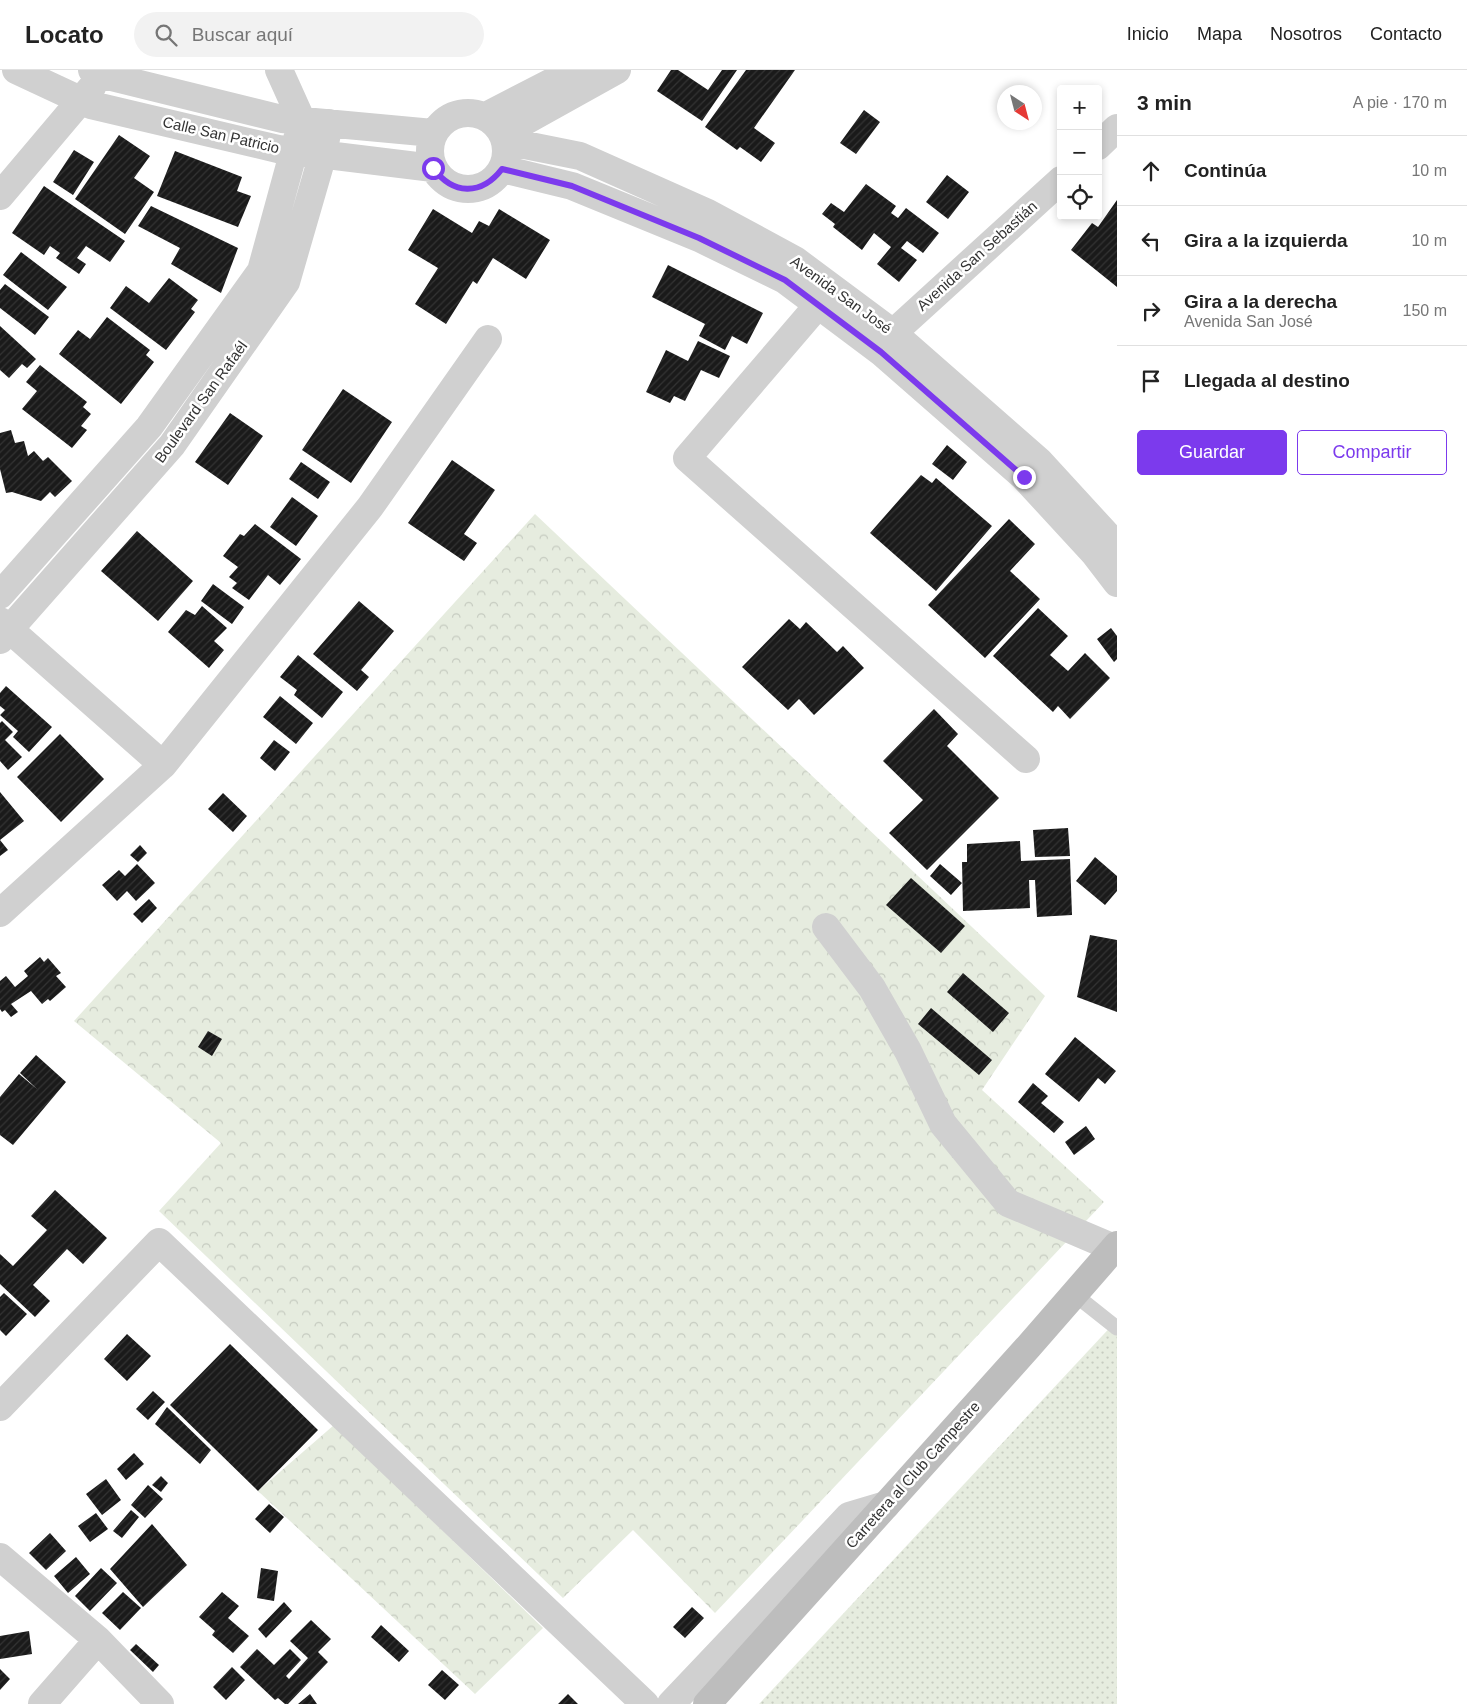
<!DOCTYPE html>
<html lang="es">
<head>
<meta charset="utf-8">
<style>
  body { margin:0; font-family:Arial,sans-serif; background:#f2f2f2; color:#222 }
  .controls { position:absolute; right:15px; top:15px; display:grid; overflow:hidden; border-radius:5px; box-shadow:0 2px 8px #0003 }
  .controls button { width:45px; height:45px; display:grid; place-items:center; padding:0; border:0; border-bottom:1px solid #e0e0e0; background:#fff; color:#222; font:25px sans-serif }
  .compass { position:absolute; left:997px; top:15px; width:45px; height:45px; border-radius:50%; background:#fff; box-shadow:0 2px 8px #0003; rotate:144deg }
  .stop { position:absolute; width:15px; height:15px; margin:-11px; border:4px solid #7c3aed; border-radius:50%; background:#fff }
  .stop.end { background:#7c3aed; border-color:#fff; box-shadow:0 1px 5px #0008 }
  .list { margin:0; padding:0; list-style:none }
  h2 { display:flex; justify-content:space-between; align-items:center; height:65px; margin:0; padding:0 20px; font-size:21px }
  h2 small { font-size:16px; font-weight:400; color:#767676 }
  .list li { display:grid; grid-template-columns:32px 1fr auto; gap:15px; align-items:center; box-sizing:border-box; height:70px; padding:0 20px; border-top:1px solid #e0e0e0 }
  .list b { display:block; font-size:19px; white-space:nowrap }
  .list p { margin:0; font-size:16px; white-space:nowrap; color:#767676 }
  .list em { font-size:16px; font-style:normal; color:#767676 }
  .actions { display:flex; gap:10px; padding:15px 20px }
  .actions a { flex:1; padding:11px 0; border:1px solid #7c3aed; border-radius:5px; text-align:center; font-size:18px; color:#7c3aed }
  .actions .main { background:#7c3aed; color:#fff }
  .icon { flex:none; width:28px; height:28px; fill:none; stroke:currentColor; stroke-width:2; stroke-linecap:round; stroke-linejoin:round }
  .map { position:relative; flex:none; width:1117px; height:1634px; overflow:hidden }
  header { display:flex; align-items:center; gap:30px; box-sizing:border-box; height:70px; padding:0 25px; background:#fff; border-bottom:1px solid #e0e0e0 }
  header strong { font-size:24px }
  nav { display:flex; gap:28px; margin-inline-start:auto; font-size:18px }
  .search { width:350px; height:45px; background:#f2f2f2; display:flex; align-items:center; gap:12px; box-sizing:border-box; padding:0 18px; border-radius:28px; color:#767676; font-size:19px }
  main { display:flex }
  aside { flex:1; background:#fff }
  .map>svg:first-child { display:block }
  .grass { fill:url(#grass-dots) }
  .park { fill:url(#park-crowns) }
  .building { fill:url(#building-hatch) }
  .lines { fill:none; stroke-linecap:round; stroke-linejoin:round }
  .lane { stroke:#d0d0d0; stroke-width:15 }
  .street { stroke:#d0d0d0; stroke-width:28 }
  .secondary { stroke:#bdbdbd; stroke-width:28 }
  .route { stroke:#7c3aed; stroke-width:6 }
  .labels { text-anchor:middle; stroke-width:5; stroke-linejoin:round; paint-order:stroke }
  .street-label { font-size:15px; fill:#333; stroke:#fff }
</style>
</head>
<body>
<header>
<strong>Locato</strong>
<div class="search"><svg class="icon" aria-label="search" viewBox="0 0 24 24"><circle cx="10" cy="10" r="6"/><path d="M15 15l6 6"/></svg>Buscar aquí</div>
<nav><a>Inicio</a><a>Mapa</a><a>Nosotros</a><a>Contacto</a></nav>
</header>
<main>
<div class="map">
<svg width="1117" height="1634" viewBox="0 0 1117 1634">
  <defs>
    <pattern id="grass-dots" width="8" height="8" patternUnits="userSpaceOnUse" patternTransform="scale(1.25)"><rect width="8" height="8" fill="#e6ecdf"/><path d="M2 2h.1M6 6h.1" fill="none" stroke="#c6cbc0" stroke-width="1.8" stroke-linecap="round"/></pattern>
    <pattern id="park-crowns" width="20" height="18" patternUnits="userSpaceOnUse" patternTransform="scale(1.25)"><rect width="20" height="18" fill="#e6ecdf"/><path d="M2 6a3 3 0 1 1 6 0M12 15a3 3 0 1 1 6 0" fill="none" stroke="#c6cbc0"/></pattern>
    <pattern id="building-hatch" width="6" height="6" patternUnits="userSpaceOnUse" patternTransform="scale(1.25)"><rect width="6" height="6" fill="#1a1a1a"/><path d="M-1 1l2-2M0 6l6-6M5 7l2-2" fill="none" stroke="#333"/></pattern>
  </defs>
  <rect width="100%" height="100%" fill="#fff"/>
  <!-- grass -->
  <path class="grass" d="M1117 1250V1634H759Z"/>
  <!-- park -->
  <path class="park" d="M535 444 1045 926 982 1020 1104 1132 715 1543 633 1460 563 1528 159 1141 221 1073 74 951Z
    M334 1355 543 1558 475 1624 258 1421Z"/>
  <!-- building -->
  <path class="building" d="M671 0H678L708 20 722 0H737L702 51 657 21Z
    M746 0H795L754 58 775 73 761 92 740 77 737 80 705 57Z
    M864 40 880 52 856 84 840 73Z
    M119 65 150 86 134 108 154 122 125 164 75 129Z
    M74 80 94 92 73 125 53 112Z
    M175 81 242 107 237 121 251 126 238 157 157 126Z
    M947 105 969 122 948 149 926 132Z
    M866 114 896 136 891 143 898 148 906 138 939 163 923 183 907 171 901 178 917 190 899 212 877 194 891 177 874 163 862 180 833 157 835 154 822 144 831 133 844 142Z
    M44 116 125 171 110 192 86 176 77 188 86 194 79 204 56 188 60 183 50 176 44 185 12 163Z
    M1117 130V217L1071 180 1092 153 1098 157Z
    M151 136 238 178 221 223 171 194 180 178 138 156Z
    M433 139 472 163 479 151 489 156 499 139 550 170 526 209 493 188 477 214 473 211 446 254 415 234 438 198 408 180Z
    M21 182 67 217 48 240 3 205Z
    M668 195 763 243 747 274 732 266 725 280 699 266 705 254 652 227Z
    M169 208 198 230 191 239 195 242 166 280 110 238 126 216 149 233Z
    M5 214 49 247 35 265 0 238V220Z
    M107 247 150 280 146 285 154 292 121 334 59 284 78 260 90 269Z
    M0 256 36 289 27 298 22 294 9 308 0 300Z
    M698 271 730 286 719 308 701 300 685 331 674 326 670 333 646 322 666 280 688 291Z
    M40 295 87 332 83 337 91 344 81 356 87 360 72 378 22 339 37 321 26 312Z
    M343 319 392 352 351 413 302 380Z
    M230 343 263 366 228 415 195 392Z
    M11 360 15 373 24 371 28 386 34 381 43 391 48 387 72 411 55 427 50 422 41 431 12 422 6 423 0 399V363Z
    M947 375 967 392 953 410 932 394Z
    M452 390 495 420 464 464 477 473 464 491 408 453Z
    M301 392 330 412 318 429 289 409Z
    M921 405 932 413 936 408 992 456 936 521 870 463Z
    M292 427 318 446 296 476 270 457Z
    M1009 449 1035 474 1010 501 1040 529 985 588 928 535Z
    M255 454 301 489 280 515 268 505 249 530 232 518 237 513 229 507 238 497 223 486 240 464 244 466Z
    M137 461 193 511 158 551 101 501Z
    M213 514 244 537 232 554 201 531Z
    M359 531 394 561 361 600 369 607 357 621 313 584Z
    M202 536 227 558 214 571 224 580 209 598 168 562 186 540 195 545Z
    M1038 538 1068 566 1050 585 1068 601 1085 583 1110 608 1070 649 1058 636 1053 642 993 586Z
    M789 549 800 559 806 552 837 582 843 576 864 598 814 645 799 629 788 640 742 597Z
    M1111 558 1117 566V589L1114 592 1097 569Z
    M298 585 343 622 322 648 294 625 297 620 280 607Z
    M6 616 52 657 29 682 13 667 18 661 0 645 5 640 0 636V623Z
    M280 626 313 653 296 674 263 647Z
    M934 639 958 664 947 676 999 728 927 800 889 763 923 730 883 691Z
    M2 651 13 662 5 670 22 687 8 700 0 691V653Z
    M60 664 104 709 61 752 17 707Z
    M274 670 290 682 275 701 260 688Z
    M0 722 24 751 0 770Z
    M223 723 247 746 233 762 208 739Z
    M1068 758 1070 786 1035 787 1033 760Z
    M0 770 8 780 0 786Z
    M1020 771 1021 791 1070 789 1072 845 1037 847 1035 810H1029L1030 838 963 841 962 792H967V774Z
    M140 775 147 783 138 792 130 785Z
    M1095 787 1117 806V821L1105 835 1076 811Z
    M137 794 155 813 136 831 127 821 117 831 102 815 119 800 125 806Z
    M940 794 962 813 951 825 930 806Z
    M911 808 965 856 941 883 886 835Z
    M149 829 157 838 142 853 133 844Z
    M1090 865 1117 870V942L1077 927Z
    M40 887 44 892 48 888 61 903 56 906 66 917 50 931 48 929 42 934 31 921 11 934 18 942 11 947 5 940 2 942 0 939V911L6 906 15 917 28 906 24 901Z
    M963 903 1009 943 993 962 947 922Z
    M931 938 992 990 979 1005 918 954Z
    M208 961 222 969 212 986 198 977Z
    M1075 967 1116 1001 1105 1014 1098 1008 1079 1032 1045 1004Z
    M36 985 66 1012 13 1075 0 1065V1027L19 1004 37 1019 20 1003Z
    M1033 1013 1048 1026 1041 1033 1064 1052 1054 1063 1018 1032Z
    M1086 1056 1095 1069 1074 1085 1065 1072Z
    M55 1120 107 1168 83 1194 67 1179 33 1215 50 1231 35 1247 0 1214V1184L13 1196 47 1160 31 1146Z
    M4 1223 27 1244 6 1266 0 1260V1227Z
    M127 1264 151 1286 127 1311 104 1289Z
    M230 1274 318 1360 258 1421 170 1335Z
    M153 1321 165 1332 148 1350 136 1339Z
    M167 1337 211 1380 200 1394 155 1354Z
    M134 1383 144 1394 126 1410 117 1399Z
    M161 1406 168 1413 161 1422 152 1415Z
    M106 1409 121 1430 102 1445 86 1424Z
    M148 1415 163 1429 145 1448 131 1435Z
    M269 1434 284 1447 270 1463 255 1449Z
    M131 1440 139 1447 122 1468 113 1461Z
    M96 1443 108 1459 90 1472 78 1456Z
    M152 1454 187 1495 143 1537 110 1499Z
    M50 1463 66 1481 46 1500 29 1483Z
    M76 1487 90 1504 68 1523 54 1506Z
    M101 1498 117 1513 90 1541 75 1526Z
    M261 1498 278 1501 274 1531 257 1528Z
    M123 1522 141 1538 120 1560 102 1543Z
    M222 1522 239 1536 228 1548 249 1566 233 1583 212 1565 215 1561 199 1547Z
    M284 1532 292 1541 266 1568 258 1559Z
    M692 1537 704 1548 685 1568 673 1557Z
    M311 1550 331 1569 318 1582 328 1592 288 1634H285L278 1628 275 1630 240 1597 257 1579 274 1595 290 1579 301 1590 286 1606 289 1609 308 1588 290 1571Z
    M381 1555 409 1581 399 1592 371 1567Z
    M29 1561 32 1584 0 1589V1566Z
    M136 1574 159 1595 153 1602 130 1580Z
    M232 1597 245 1610 226 1630 213 1617Z
    M0 1599 10 1609 0 1620Z
    M442 1600 459 1615 445 1630 428 1615Z
    M310 1624 317 1634H298Z
    M568 1624 578 1634H558Z"/>
  <g class="lines">
    <!-- lane -->
    <path class="lane" d="M1074 1224 1117 1258"/>
    <!-- street -->
    <path class="street" d="M16 0 91 35 278 79 433 98
      M92 0 103 5 282 49 433 63
      M430 81a38 38 0 1 1 76 0a38 38 0 1 1-76 0Z
      M486 46 575 0
      M502 64 617 0
      M505 71 580 86 708 143 795 190 893 263 1039 391 1117 476
      M1098 76 1117 58
      M502 99 572 116 699 168 785 210 881 282 1024 407 1094 483 1117 513
      M0 126 92 17
      M831 220 687 388 1026 689
      M893 263 1061 110
      M0 525 149 357 261 201 302 51 279 0
      M0 551 163 695
      M0 570 172 375 286 212 323 84 329 53
      M0 843 163 695 370 437 488 269
      M826 857 872 918 908 981 943 1054 1008 1133 1114 1178
      M0 1337 159 1172 645 1634
      M0 1487 98 1570 160 1634
      M42 1634 98 1570
      M671 1634 849 1446 886 1435"/>
    <!-- secondary -->
    <path class="secondary" d="M707 1634 1029 1276 1117 1175"/>
  </g>
  <g class="lines">
    <!-- route -->
    <path class="route" d="M433 98C453 125 481 126 502 99L572 116 699 168 785 210 881 282 1024 407"/>
  </g>
  <g class="labels">
    <!-- street labels -->
    <g class="street-label">
      <text transform="translate(221 65) rotate(13)" y="5">Calle San Patricio</text>
      <text transform="translate(977 186) rotate(-42)" y="5">Avenida San Sebastián</text>
      <text transform="translate(841 225) rotate(36)" y="5">Avenida San José</text>
      <text transform="translate(201 332) rotate(-54)" y="5">Boulevard San Rafaél</text>
      <text transform="translate(913 1405) rotate(-48)" y="5">Carretera al Club Campestre</text>
    </g>
  </g>
</svg>
<div class="controls">
<button>+</button>
<button>−</button>
<button><svg class="icon" aria-label="locate" viewBox="0 0 24 24"><circle cx="12" cy="12" r="6"/><path d="M12 2v4M12 18v4M2 12h4M18 12h4"/></svg></button>
</div>
<svg class="compass" viewBox="-18 -18 36 36"><path d="M0-13l5 13h-10z" fill="#e53935"/><path d="M0 13l5-13h-10z" fill="#767676"/></svg>
<div class="stop" style="left:433px;top:98px"></div>
<div class="stop end" style="left:1024px;top:407px"></div>
</div>
<aside>
<h2>3 min<small>A pie · 170 m</small></h2>
<ul class="list">
<li><svg class="icon" aria-label="ahead" viewBox="0 0 24 24"><path d="M12 20V5M6 11l6-6 6 6"/></svg><div><b>Continúa</b></div><em>10 m</em></li>
<li><svg class="icon" aria-label="left" viewBox="0 0 24 24"><path d="M17 20v-9H6M10 6l-5 5 5 5"/></svg><div><b>Gira a la izquierda</b></div><em>10 m</em></li>
<li><svg class="icon" aria-label="right" viewBox="0 0 24 24"><path d="M7 20v-9h11M14 6l5 5-5 5"/></svg><div><b>Gira a la derecha</b><p>Avenida San José</p></div><em>150 m</em></li>
<li><svg class="icon" aria-label="arrive" viewBox="0 0 24 24"><path d="M6 21V4h12l-3 4 3 4H6"/></svg><div><b>Llegada al destino</b></div></li>
</ul>
<div class="actions"><a class="main">Guardar</a><a>Compartir</a></div>
</aside>
</main>
</body>
</html>
